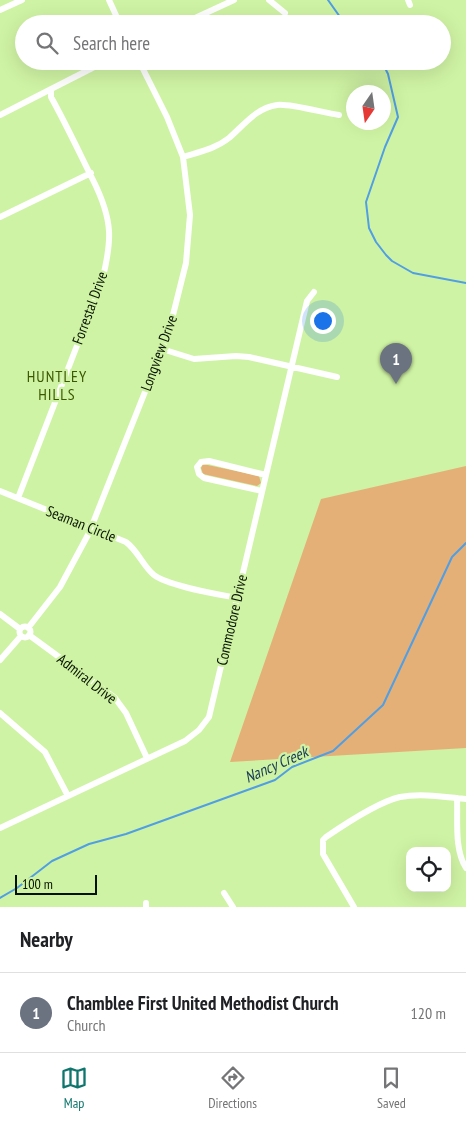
<!DOCTYPE html>
<html lang="en">
<head>
<meta charset="utf-8">
<style>
  body { margin:0; font-family:"PT Sans Narrow",sans-serif; background:#f2f2f2; color:#202124 }
  .controls { position:absolute; right:15px; bottom:15px; display:grid; overflow:hidden; border-radius:10px; box-shadow:0 5px 20px #0002 }
  .controls button { width:45px; height:45px; display:grid; place-items:center; padding:0; border:0; border-bottom:1px solid #e0e0e0; background:#fff; color:#202124; font:25px sans-serif }
  .compass { position:absolute; left:346px; top:85px; width:45px; height:45px; border-radius:50%; background:#fff; box-shadow:0 5px 20px #0002; rotate:193deg }
  .scale { position:absolute; left:15px; bottom:12px; width:82px; box-sizing:border-box; padding-left:5px; border:2px solid #071200; border-top:0; font-size:14px; line-height:18px; white-space:nowrap; color:#071200; -webkit-text-stroke:4px #cff3a4; paint-order:stroke }
  .you { position:absolute; left:322px; top:320px; width:18px; height:18px; margin:-12px; border:4px solid #fff; border-radius:50%; background:#1a73e8; box-shadow:0 0 0 8px #1a73e833 }
  .badge { display:grid; place-items:center; width:32px; height:32px; border-radius:50%; background:#0f766e; color:#fff; font-size:16px; font-weight:700 }
  .pin { position:absolute; translate:-50% -41px; filter:drop-shadow(0 1px 2px #0008) }
  .pin::after { content:''; position:absolute; top:26px; width:18px; height:15px; background:inherit; clip-path:polygon(0 0,100% 0,50% 100%) }
  .list { margin:0; padding:0; list-style:none }
  h2 { display:flex; justify-content:space-between; align-items:center; height:65px; margin:0; padding:0 20px; font-size:21px }
  h2 small { font-size:16px; font-weight:400; color:#757577 }
  .list li { display:grid; grid-template-columns:32px 1fr auto; gap:15px; align-items:center; box-sizing:border-box; height:80px; padding:0 20px; border-top:1px solid #e0e0e0 }
  .list b { display:block; font-size:19px; white-space:nowrap }
  .list p { margin:0; font-size:16px; white-space:nowrap; color:#757577 }
  .list em { font-size:16px; font-style:normal; color:#757577 }
  .icon { flex:none; width:28px; height:28px; fill:none; stroke:currentColor; stroke-width:2; stroke-linecap:round; stroke-linejoin:round }
  .map { position:relative; flex:none; width:466px; height:907px; overflow:hidden }
  .search { position:absolute; background:#fff; box-shadow:0 5px 20px #0002; left:15px; right:15px; top:15px; height:55px; display:flex; align-items:center; gap:12px; box-sizing:border-box; padding:0 18px; border-radius:28px; color:#757577; font-size:19px }
  .sheet { height:145px; background:#fff }
  nav { display:flex; justify-content:space-around; align-items:center; box-sizing:border-box; height:70px; border-top:1px solid #e0e0e0; background:#fff; font-size:14px; color:#757577 }
  nav a { display:grid; justify-items:center; gap:2px }
  nav .on { color:#0f766e }
  .map>svg:first-child { display:block }
  .green { fill:#e4b078 }
  .lines { fill:none; stroke-linecap:round; stroke-linejoin:round }
  .stream { stroke:#509ee4; stroke-width:2 }
  .street { stroke:#fff; stroke-width:6 }
  .labels { text-anchor:middle; stroke-width:4.5; stroke-linejoin:round; paint-order:stroke }
  .street-label { font-size:15px; fill:#071200; stroke:#cff3a4 }
  .neighbourhood-label { font-size:16px; letter-spacing:1px; fill:#3b5701; stroke:#cff3a4 }
  .water-label { font-size:16px; font-style:italic; fill:#1a3b58; stroke:#cff3a4 }
</style>
</head>
<body>
<div class="map">
<svg width="466" height="907" viewBox="0 0 466 907">
  <rect width="100%" height="100%" fill="#cff3a4"/>
  <!-- green -->
  <path class="green" d="M203 464 259 476 261 483 257 486 203 474 201 468Z
    M466 466V748L230 762 321 499Z"/>
  <g class="lines">
    <!-- stream -->
    <path class="stream" d="M328 0 345 24
      M380 61 383 64 388 74 398 117 385 147 366 202 369 228 376 242 386 255 392 261 413 273 466 283
      M0 898 17 888 52 861 89 844 126 834 275 780 292 767 333 751 383 705 452 557 466 543"/>
    <!-- street -->
    <path class="street" d="M109 0 120 24
      M269 0 285 13
      M408 0 410 5
      M0 10 22 0
      M182 24 234 0
      M0 115 106 61
      M183 157C199 152 215 149 229 138 244 125 256 108 277 105 289 103 324 113 339 115
      M0 217 91 173
      M162 349 194 359 236 356 249 357 337 377
      M0 491 126 542C138 551 143 566 154 575 168 586 217 594 237 598
      M262 491 204 478 199 474 197 467 201 462 209 461 266 475
      M18 498 102 281C106 265 110 248 109 231 108 214 101 196 93 180 79 152 66 124 51 97V90
      M0 614 20 629
      M19.5 632a5.5 5.5 0 1 1 11 0a5.5 5.5 0 1 1-11 0Z
      M28 628 60 587 89 533 162 349 172 319 186 263 190 215 183 157 167 117 139 61
      M29 635 115 698 126 713 147 758
      M0 660 21 636
      M0 713 45 752 68 796
      M457 798C458 820 454 849 466 868
      M0 828 185 741 199 730 209 717 307 301 314 292
      M224 893 233 907
      M146 907V903
      M354 907 323 854V840L326 837C345 824 378 802 400 797 421 793 445 797 466 799"/>
  </g>
  <g class="labels">
    <!-- street labels -->
    <g class="street-label">
      <text transform="translate(90 308) rotate(-70)" y="5">Forrestal Drive</text>
      <text transform="translate(159 353) rotate(-70)" y="5">Longview Drive</text>
      <text transform="translate(81 524) rotate(22)" y="5">Seaman Circle</text>
      <text transform="translate(232 620) rotate(-77)" y="5">Commodore Drive</text>
      <text transform="translate(87 679) rotate(38)" y="5">Admiral Drive</text>
    </g>
    <!-- neighbourhood labels -->
    <g class="neighbourhood-label">
      <text x="57" y="382">HUNTLEY<tspan x="57" dy="18">HILLS</tspan></text>
    </g>
    <!-- water labels -->
    <g class="water-label">
      <text transform="translate(276 764) rotate(-24)" y="6">Nancy Creek</text>
    </g>
  </g>
</svg>
<div class="controls">
<button><svg class="icon" aria-label="locate" viewBox="0 0 24 24"><circle cx="12" cy="12" r="6"/><path d="M12 2v4M12 18v4M2 12h4M18 12h4"/></svg></button>
</div>
<svg class="compass" viewBox="-18 -18 36 36"><path d="M0-13l5 13h-10z" fill="#e53935"/><path d="M0 13l5-13h-10z" fill="#757577"/></svg>
<div class="scale">100 m</div>
<div class="you"></div>
<div class="pin badge" style="left:396px;top:384px;background:#6b7280">1</div>
<div class="search"><svg class="icon" aria-label="search" viewBox="0 0 24 24"><circle cx="10" cy="10" r="6"/><path d="M15 15l6 6"/></svg>Search here</div>
</div>
<section class="sheet">
<h2>Nearby<small></small></h2>
<ul class="list">
<li><span class="badge" style="background:#6b7280">1</span><div><b>Chamblee First United Methodist Church</b><p>Church</p></div><em>120 m</em></li>
</ul>
</section>
<nav>
<a class="on"><svg class="icon" aria-label="map" viewBox="0 0 24 24"><path d="M3 6l6-2 6 2 6-2v14l-6 2-6-2-6 2zM9 4v14M15 6v14"/></svg>Map</a>
<a><svg class="icon" aria-label="directions" viewBox="0 0 24 24"><path d="M12 3l9 9-9 9-9-9zM9 14v-3h6M13 9l2 2-2 2"/></svg>Directions</a>
<a><svg class="icon" aria-label="saved" viewBox="0 0 24 24"><path d="M7 4h10v16l-5-4-5 4z"/></svg>Saved</a>
</nav>
</body>
</html>
